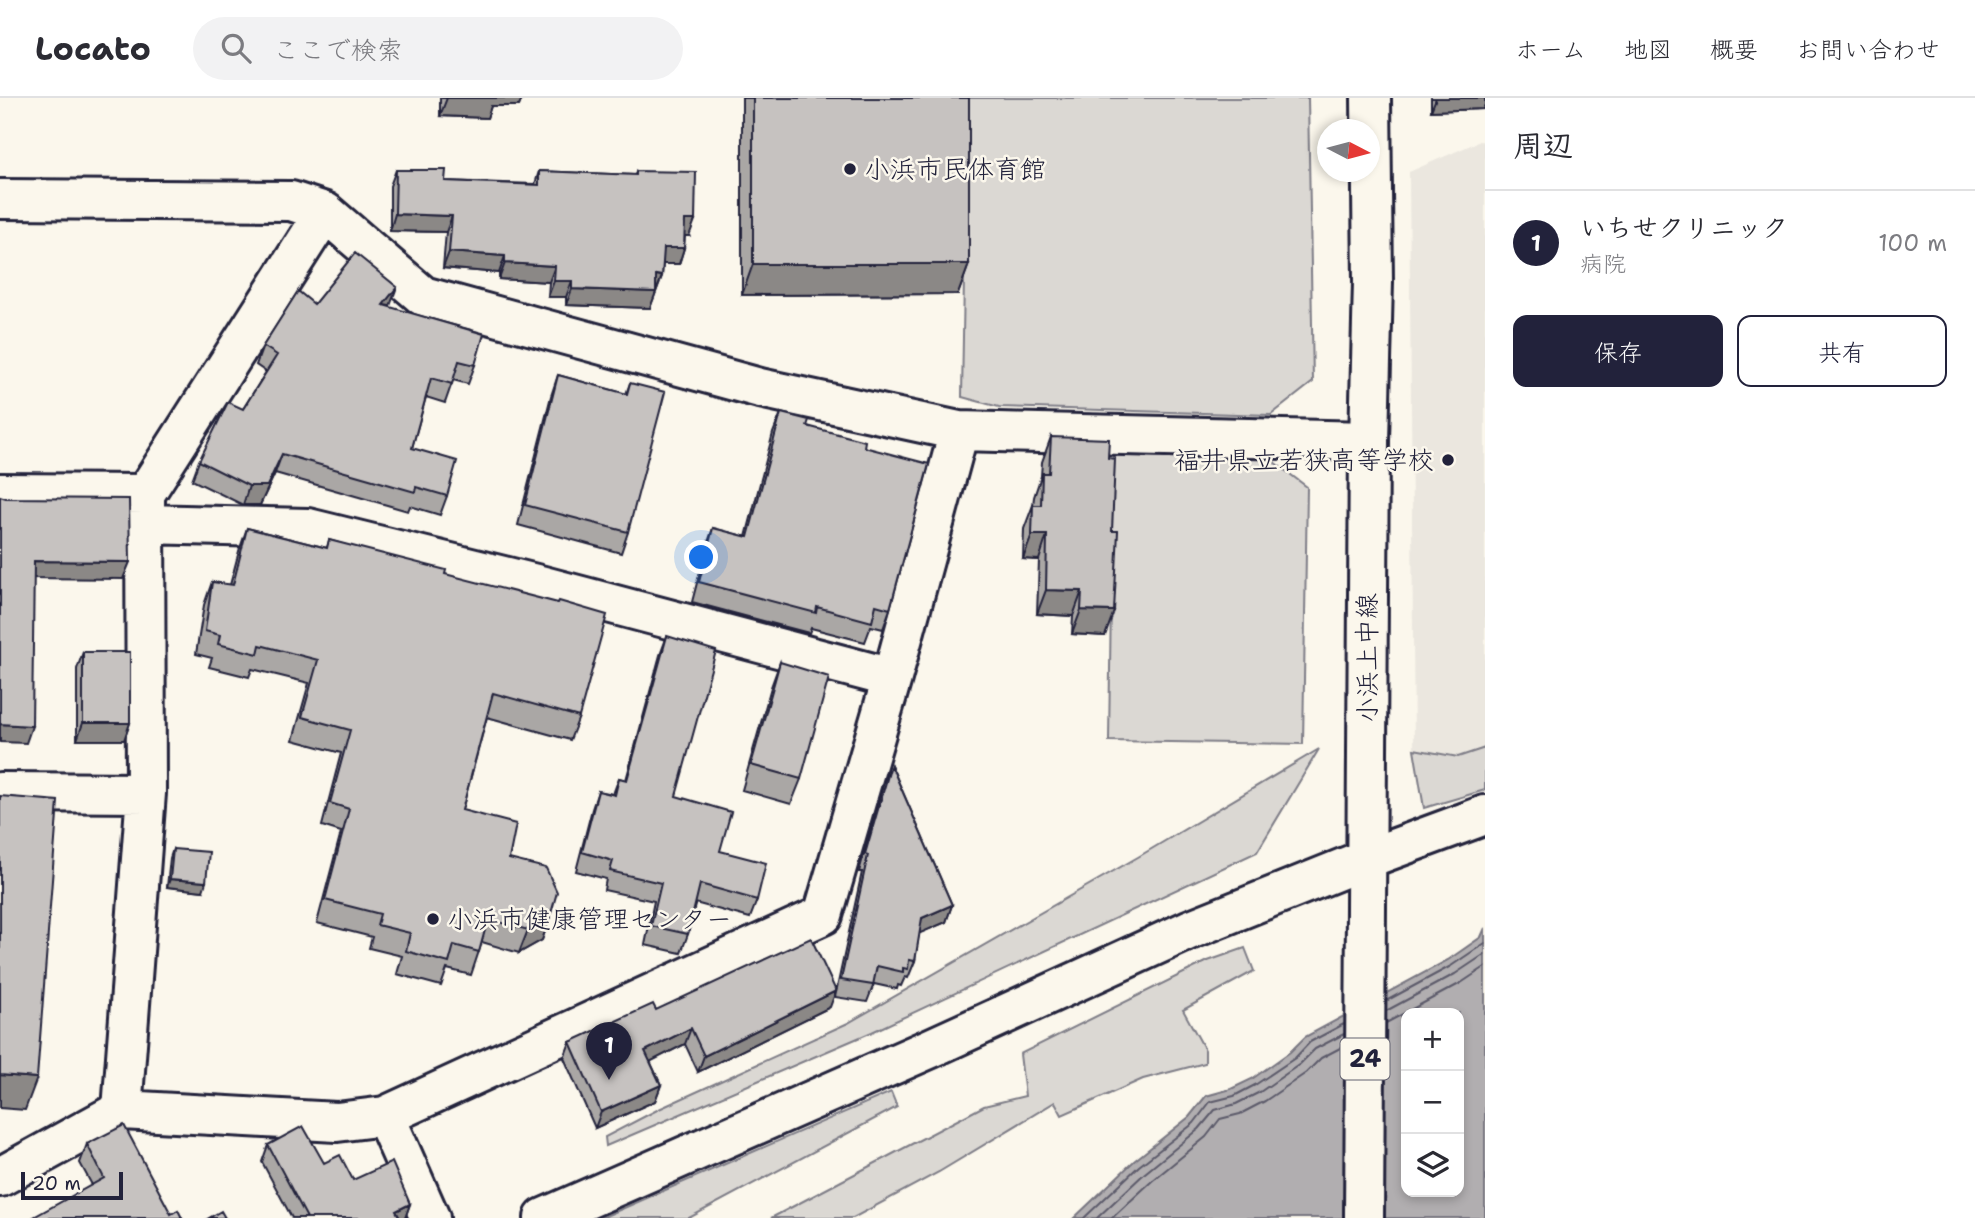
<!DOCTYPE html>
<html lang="ja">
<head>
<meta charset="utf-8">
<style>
  body { margin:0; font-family:"Shantell Sans","Klee One",sans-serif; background:#f2f2f3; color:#2b2b33 }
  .controls { position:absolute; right:21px; bottom:21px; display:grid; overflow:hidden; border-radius:14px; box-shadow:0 4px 10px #0003 }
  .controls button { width:63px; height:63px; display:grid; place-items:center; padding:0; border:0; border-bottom:2px solid #e1e1e2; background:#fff; color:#2b2b33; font:35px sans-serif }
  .compass { position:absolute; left:1317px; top:21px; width:63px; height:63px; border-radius:50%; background:#fff; box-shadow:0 4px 10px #0003; rotate:96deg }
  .scale { position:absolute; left:21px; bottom:18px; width:102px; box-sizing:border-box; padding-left:7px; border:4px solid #22223b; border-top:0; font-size:19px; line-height:24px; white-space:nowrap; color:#22223b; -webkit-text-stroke:5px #fbf7ec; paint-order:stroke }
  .you { position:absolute; left:702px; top:460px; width:24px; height:24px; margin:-18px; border:5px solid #fff; border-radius:50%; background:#1a73e8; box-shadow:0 0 0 10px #1a73e833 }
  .badge { display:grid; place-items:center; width:46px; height:46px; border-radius:50%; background:#22223b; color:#fff; font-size:23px; font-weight:700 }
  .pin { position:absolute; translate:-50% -58px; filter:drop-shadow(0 2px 4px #0008) }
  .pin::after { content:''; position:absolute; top:37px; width:24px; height:21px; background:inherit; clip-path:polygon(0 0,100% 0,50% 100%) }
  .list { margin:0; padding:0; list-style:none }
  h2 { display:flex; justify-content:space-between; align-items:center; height:91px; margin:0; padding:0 28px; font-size:30px }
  h2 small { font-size:23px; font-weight:400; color:#7c7c81 }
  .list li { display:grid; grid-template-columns:46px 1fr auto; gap:21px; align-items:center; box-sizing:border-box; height:105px; padding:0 28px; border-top:2px solid #e1e1e2 }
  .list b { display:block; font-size:26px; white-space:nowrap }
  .list p { margin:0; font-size:23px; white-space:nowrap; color:#7c7c81 }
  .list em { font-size:23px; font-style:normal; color:#7c7c81 }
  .actions { display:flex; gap:14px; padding:21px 28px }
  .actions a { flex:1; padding:16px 0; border:2px solid #22223b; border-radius:14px; text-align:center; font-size:24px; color:#22223b }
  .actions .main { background:#22223b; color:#fff }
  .icon { flex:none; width:38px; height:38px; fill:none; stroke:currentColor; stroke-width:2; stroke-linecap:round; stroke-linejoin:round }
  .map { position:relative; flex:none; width:1485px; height:1120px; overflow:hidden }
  header { display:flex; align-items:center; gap:42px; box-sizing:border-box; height:98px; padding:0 35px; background:#fff; border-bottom:2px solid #e1e1e2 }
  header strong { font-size:33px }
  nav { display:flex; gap:38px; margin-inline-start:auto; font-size:24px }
  .search { width:490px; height:63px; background:#f2f2f3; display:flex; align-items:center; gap:18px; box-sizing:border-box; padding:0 24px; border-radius:38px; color:#7c7c81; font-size:26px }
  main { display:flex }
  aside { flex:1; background:#fff }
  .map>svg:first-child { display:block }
  .built { fill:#ebe7df }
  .green { fill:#dbd8d3; stroke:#7e7d87; stroke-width:2 }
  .water { fill:#b1aeb0; stroke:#787681; stroke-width:2; fill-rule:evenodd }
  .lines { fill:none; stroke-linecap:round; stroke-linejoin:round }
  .shore { stroke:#5b5a6a; stroke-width:2 }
  .minor-casing { stroke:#22223b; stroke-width:44 }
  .major-casing { stroke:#22223b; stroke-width:44 }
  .minor { stroke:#fbf7ec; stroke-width:38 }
  .major { stroke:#fbf7ec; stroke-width:38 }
  .wall { fill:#aaa7a5; stroke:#22223b; stroke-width:2 }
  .shaded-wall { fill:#8b8886; stroke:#22223b; stroke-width:2 }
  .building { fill:#c6c2c0; stroke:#22223b; stroke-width:2 }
  .poi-dot { fill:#22223b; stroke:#fbf7ec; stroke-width:2.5 }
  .labels { text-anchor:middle; stroke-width:5; stroke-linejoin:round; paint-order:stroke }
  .shield { fill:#fbf7ec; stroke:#636270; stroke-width:2 }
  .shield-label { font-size:24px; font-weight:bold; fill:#22223b }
  .poi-label { font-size:26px; fill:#22223b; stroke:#fbf7ec; text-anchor:start }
  .street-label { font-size:26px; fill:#22223b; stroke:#fbf7ec }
</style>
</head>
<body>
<header>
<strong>Locato</strong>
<div class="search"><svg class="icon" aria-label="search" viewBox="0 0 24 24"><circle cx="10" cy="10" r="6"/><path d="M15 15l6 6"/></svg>ここで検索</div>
<nav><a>ホーム</a><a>地図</a><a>概要</a><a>お問い合わせ</a></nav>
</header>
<main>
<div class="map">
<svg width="1485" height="1120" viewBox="0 0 1485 1120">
  <rect width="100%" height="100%" fill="#fbf7ec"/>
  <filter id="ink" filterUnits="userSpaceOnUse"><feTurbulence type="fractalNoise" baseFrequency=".0143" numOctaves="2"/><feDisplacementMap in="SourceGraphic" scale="14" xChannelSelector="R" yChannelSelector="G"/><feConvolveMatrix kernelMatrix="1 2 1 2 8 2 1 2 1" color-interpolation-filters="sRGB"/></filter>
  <g filter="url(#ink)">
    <!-- built -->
    <path class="built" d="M1480 43 1485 44V650L1458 659 1414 651 1409 74Z"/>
    <!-- green -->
    <path class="green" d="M967 0H1308L1313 284 1271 317 999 309 962 299Z
      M1113 356 1266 358 1307 389 1303 646 1109 643Z
      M1485 650V692L1424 710 1414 651 1458 659Z
      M1319 651 1257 754 872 934 606 1048 605 1039 659 1011 848 925 1138 759Z
      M1245 850 1254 873 1183 912 1205 952V965L1143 981 1062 1017 1055 1004 939 1074 853 1120H771L984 1008 1025 998 1020 956 1208 863Z
      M891 994 897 1009 689 1120H601Z"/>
    <!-- water -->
    <path class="water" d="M1485 830V1120H1074L1134 1063 1189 1019 1206 998 1231 991 1252 981 1290 954 1305 939 1448 862 1481 839ZM1406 915H1459V1094H1406Z"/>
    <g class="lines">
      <!-- shore -->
      <path class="shore" d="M1386 903 1451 868 1485 845
        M1386 913 1455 876 1485 856
        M1386 925 1461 885 1485 869
        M1084 1120 1139 1068 1194 1025 1210 1004 1234 998 1255 987 1295 960 1310 944 1344 926
        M1097 1120 1145 1075 1199 1031 1215 1012 1236 1006 1260 994 1300 966 1315 951 1344 936
        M1112 1120 1152 1083 1206 1039 1220 1021 1240 1016 1265 1003 1306 975 1321 960 1344 948"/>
      <defs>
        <path id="minor" d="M0 101 291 103 325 114 423 198 760 290 959 333 1369 343
          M0 395 145 396
          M145 426 308 430 536 486 892 580
          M0 694 146 695
          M122 1012 146 695 145 396 325 114
          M0 1079 122 1012 337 1024 385 1018
          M430 1120 385 1018 823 817 892 580 959 333
          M544 1120 931 950 1189 832 1366 761 1485 717"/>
        <path id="major" d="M1364 1120 1369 343 1373 184 1371 0"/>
      </defs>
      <!-- minor casing -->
      <use href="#minor" class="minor-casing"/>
      <!-- major casing -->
      <use href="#major" class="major-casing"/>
      <!-- minor -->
      <use href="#minor" class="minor"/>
      <!-- major -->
      <use href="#major" class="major"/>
    </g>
    <!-- wall -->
    <path class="wall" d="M440 0H522L519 8H491L487 20 440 18Z
      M742 0H969V166L958 196 742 197Z
      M1431 0H1485L1483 11 1431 13Z
      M396 72 445 83 535 86 539 73 635 77 636 73 689 138H685L684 150 679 166H663L662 178 650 210 566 207V199H548L549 184 499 181V175L443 170 446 134 390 133V88Z
      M314 206 390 209 475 267 468 286 453 282 445 305 426 299 412 350 447 398 440 417 410 408 408 413 275 375 260 407H243L192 382 199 363 243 311 266 274 256 267 263 248Z
      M558 277 626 296 630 285 628 434 621 455 518 427 551 298Z
      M781 315 807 328 864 349 890 511 883 531 871 528 865 544 811 530 809 535 692 504 706 450 713 430 746 439 773 335Z
      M1051 339 1105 538 1072 536 1073 518 1037 516 1039 462 1023 461 1024 431 1033 407 1034 399 1041 378 1042 364Z
      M247 430 327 450 329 442 445 476 579 619 570 642 487 619 462 712 509 761 550 819 542 842 519 855 482 844 471 877 447 871 441 888 397 876 402 858 369 850 372 839 317 825 341 734 322 728 341 655 293 642 309 585 252 571 249 579 209 569 212 560 196 556 204 507 212 484 230 487 239 453Z
      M667 538 676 698 720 753 757 802 750 820 695 805 688 836 681 855 645 847 654 803 604 792 606 781 576 773 592 711 598 693 613 696 619 680 626 682 660 557Z
      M83 554 130 625 124 642H77V571Z
      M780 564 801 681 791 706 742 692 771 589Z
      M891 667 952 807 946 824 919 835 915 863 908 880 905 879 901 888 898 887 897 891 874 886 867 904 835 899 862 774H859L884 684Z
      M173 751 203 793 167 789 170 760Z
      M830 909 698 974 685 946 650 963 661 987 655 1003 595 1030 564 960 570 944 656 912Z
      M87 1046 171 1116 92 1087 80 1065Z
      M268 1047 324 1065 353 1082 410 1106 405 1120H292L262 1064Z"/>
    <!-- shaded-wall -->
    <path class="shaded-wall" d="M447 0H522L519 8H491L487 20 440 18Z
      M1436 0H1485V7L1483 11 1431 13Z
      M395 116 452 118 446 134 390 133Z
      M685 122H695L689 138H679Z
      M664 150H684L679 166H658Z
      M449 154 505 158 499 175 443 170Z
      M505 165 555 168 549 184 499 181Z
      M753 166H969L958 196 742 197Z
      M656 177 662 178 656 194Z
      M554 183H572L566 199H548Z
      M397 189 390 208 383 207Z
      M572 191 656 194 650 210 566 207Z
      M282 356 275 375 260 407H243L249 388Z
      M1032 437H1047L1039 462 1023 461Z
      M34 463 130 464 123 481 28 480Z
      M1046 492 1082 493 1073 518 1037 516Z
      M1081 512 1114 513 1105 538 1072 536Z
      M83 625H130L124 642H77Z
      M0 626 32 628 26 645 0 644Z
      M170 781 206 784 203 793 167 789Z
      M952 807 946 824 916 837 922 820Z
      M550 819 542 842 519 855 528 832Z
      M836 893 830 909 698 974 704 958Z
      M691 930 685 946 640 969 645 953Z
      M0 977 37 980 25 1012 0 1010Z
      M661 987 655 1003 595 1030 601 1014Z
      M410 1106 405 1120H393L396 1113Z"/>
    <!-- building -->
    <path class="building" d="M753 0H969V166H753Z
      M396 72H446L445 83 539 87V73L636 77V73L696 74 695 122H685L684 150H664L662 178 656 177V194L572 191V183H554L555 168 505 165V158L449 154 452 118 395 116Z
      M355 155 397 189 383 207 484 236 475 267 459 263 452 286 431 280 412 350 457 363 447 398 416 389 415 394 282 356 267 388H249L199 363 228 304 243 311 277 257 263 248 298 193 314 206Z
      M558 277 627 296 630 285 665 294 628 434 525 407Z
      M781 315 809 322 807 328 865 343 864 349 929 366 890 511 876 507 872 524 817 509 816 515 699 484 713 430 748 439Z
      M1051 339 1109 341 1108 360 1115 361 1112 433H1118L1114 513 1081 512 1082 493 1046 492 1047 437H1032L1033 407H1041L1042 375H1049Z
      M0 398 6 400 129 401 130 464 34 463 32 628 0 626Z
      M247 430 327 450 329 442 446 472 445 476 558 505 559 503 607 517 579 619 493 595 462 712 516 726 509 761 546 770 557 794 550 819 528 832 488 821 479 854 454 847 449 865 406 853 410 835 377 827 380 816 325 802 349 711 330 705 350 632 302 619 318 562 260 547 258 556 218 546 220 537 205 533 212 484 233 487Z
      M667 538 716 553 676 698 731 714 720 753 766 765 757 802 700 786 688 836 651 828 661 785 610 773 613 763 582 754 598 693 615 697 619 680 627 682Z
      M83 554H130V625H83Z
      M780 564 829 579 801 681 751 667Z
      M891 667 952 807 922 820 915 863 909 862 908 871 903 870V874L877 868 873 887 841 882 868 757 865 756Z
      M0 698 58 703 37 980 0 977Z
      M173 751 209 754 206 784 170 781Z
      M811 840 836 893 704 958 691 930 645 953 661 987 601 1014 570 944 653 906 656 912Z
      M124 1027 171 1116 178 1112 182 1120H32L104 1080 87 1046Z
      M303 1028 324 1065 340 1057 353 1082 392 1064 410 1106 396 1113 400 1120H307L268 1047Z
      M221 1113 225 1120H209Z"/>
  </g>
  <!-- markers -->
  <g class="poi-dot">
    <circle cx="850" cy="71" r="7"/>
    <circle cx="1448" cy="362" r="7"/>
    <circle cx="433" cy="821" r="7"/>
  </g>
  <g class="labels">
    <!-- shield labels -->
    <rect class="shield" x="1340.5" y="940.5" width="49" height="41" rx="5"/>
    <g class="shield-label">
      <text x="1365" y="969">24</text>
    </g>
    <!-- poi labels -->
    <g class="poi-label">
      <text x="864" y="80">小浜市民体育館</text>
      <text x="1434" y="371" text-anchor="end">福井県立若狭高等学校</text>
      <text x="447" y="830">小浜市健康管理センター</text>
    </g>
    <!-- street labels -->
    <g class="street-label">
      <text transform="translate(1367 560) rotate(-90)" y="9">小浜上中線</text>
    </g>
  </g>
</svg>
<div class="controls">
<button>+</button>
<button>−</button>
<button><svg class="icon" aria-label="layers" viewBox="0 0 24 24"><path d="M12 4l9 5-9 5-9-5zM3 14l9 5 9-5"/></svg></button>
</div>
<svg class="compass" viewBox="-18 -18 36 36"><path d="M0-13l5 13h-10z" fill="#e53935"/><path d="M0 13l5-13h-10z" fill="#7c7c81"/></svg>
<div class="scale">20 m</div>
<div class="you"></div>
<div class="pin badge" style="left:609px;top:982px">1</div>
</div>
<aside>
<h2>周辺<small></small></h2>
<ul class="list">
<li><span class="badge">1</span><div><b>いちせクリニック</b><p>病院</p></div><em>100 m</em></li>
</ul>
<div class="actions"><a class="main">保存</a><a>共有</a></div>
</aside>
</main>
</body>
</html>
